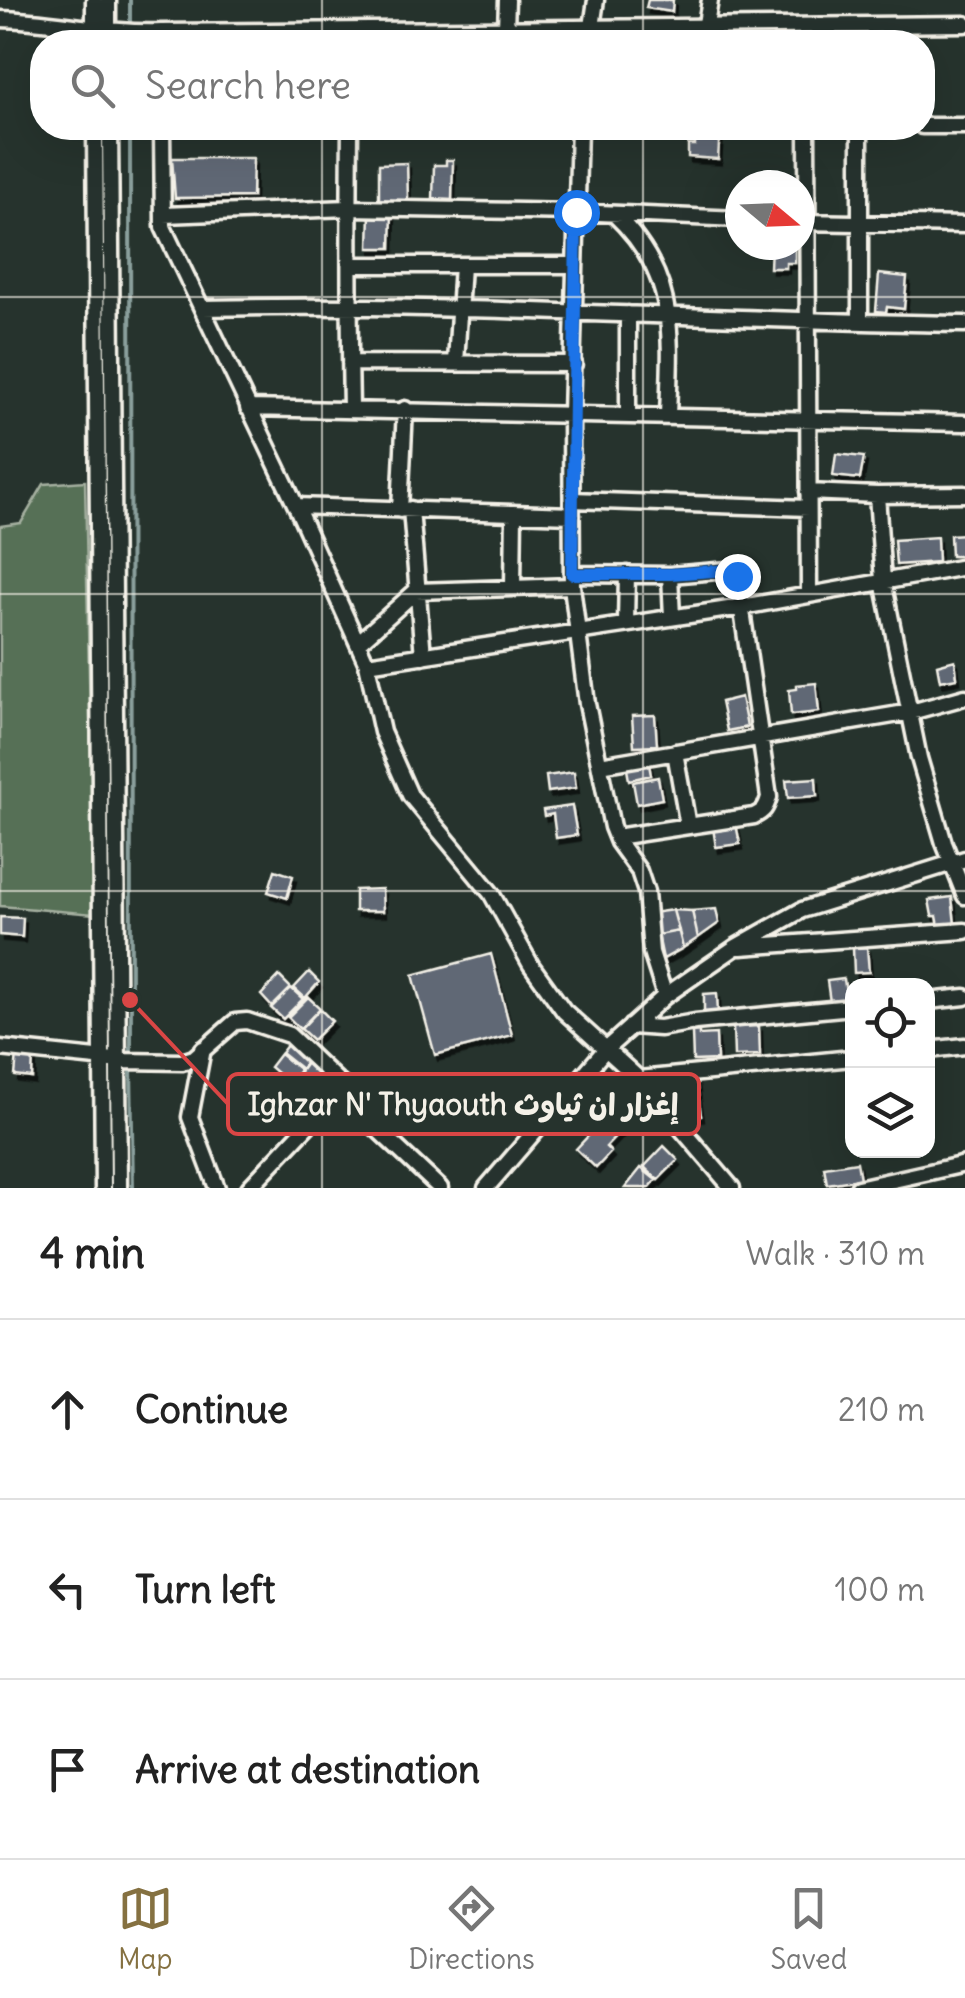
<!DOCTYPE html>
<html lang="en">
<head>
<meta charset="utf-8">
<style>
  body { margin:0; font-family:Delius,"Playpen Sans Arabic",sans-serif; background:#f2f2f2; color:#222 }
  .controls { position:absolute; right:30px; bottom:30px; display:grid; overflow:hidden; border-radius:20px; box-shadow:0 10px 40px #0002 }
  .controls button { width:90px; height:90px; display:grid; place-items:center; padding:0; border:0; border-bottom:2px solid #e0e0e0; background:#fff; color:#222; font:50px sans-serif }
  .compass { position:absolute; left:725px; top:170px; width:90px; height:90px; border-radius:50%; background:#fff; box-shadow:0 10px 40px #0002; rotate:109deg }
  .stop { position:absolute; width:30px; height:30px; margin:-22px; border:8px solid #1a73e8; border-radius:50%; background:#fff }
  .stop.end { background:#1a73e8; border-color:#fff; box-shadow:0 2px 10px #0008 }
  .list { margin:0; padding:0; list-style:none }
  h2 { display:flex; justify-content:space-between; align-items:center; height:130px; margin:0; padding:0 40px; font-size:42px }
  h2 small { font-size:32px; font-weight:400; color:#767676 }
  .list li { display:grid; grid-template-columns:65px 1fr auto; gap:30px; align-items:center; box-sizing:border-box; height:180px; padding:0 40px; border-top:2px solid #e0e0e0 }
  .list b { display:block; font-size:38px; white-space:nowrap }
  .list em { font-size:32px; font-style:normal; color:#767676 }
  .icon { flex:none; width:55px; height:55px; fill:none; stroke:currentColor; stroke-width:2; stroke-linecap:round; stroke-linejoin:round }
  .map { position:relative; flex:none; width:965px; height:1188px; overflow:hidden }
  .search { position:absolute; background:#fff; box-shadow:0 10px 40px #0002; left:30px; right:30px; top:30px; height:110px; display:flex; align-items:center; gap:25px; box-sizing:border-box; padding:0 35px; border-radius:40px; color:#767676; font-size:38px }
  .sheet { height:670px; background:#fff }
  nav { display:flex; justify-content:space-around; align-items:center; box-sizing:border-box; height:140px; border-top:2px solid #e0e0e0; background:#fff; font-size:28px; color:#767676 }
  nav a { display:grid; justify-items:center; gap:5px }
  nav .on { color:#857141 }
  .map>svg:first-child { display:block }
  .green { fill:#567057; stroke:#a5b0a0; stroke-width:2.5 }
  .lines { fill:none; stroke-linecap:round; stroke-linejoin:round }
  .stream { stroke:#8a9f9c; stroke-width:4 }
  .building { fill:#606875; stroke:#f4f1e8; stroke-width:2.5; filter:url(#shadow) }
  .minor-casing { stroke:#f4f1e8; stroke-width:21 }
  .minor { stroke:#26332d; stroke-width:14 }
  .route { stroke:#1a73e8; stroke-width:12 }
  .grid { fill:none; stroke:#f4f1e8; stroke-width:2.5; stroke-opacity:0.55 }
  .leader { fill:none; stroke:#da4645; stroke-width:4 }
  .callout-dot { fill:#da4645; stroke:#26332d; stroke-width:4 }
  .callout { fill:#26332d; stroke:#da4645; stroke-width:4 }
  .callout-label { font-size:30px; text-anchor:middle; font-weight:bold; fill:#f4f1e8 }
</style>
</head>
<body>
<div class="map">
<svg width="965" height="1188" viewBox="0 0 965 1188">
  <defs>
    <filter id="shadow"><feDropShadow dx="3" dy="5.5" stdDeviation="0" flood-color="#0009"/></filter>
  </defs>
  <rect width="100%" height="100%" fill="#26332d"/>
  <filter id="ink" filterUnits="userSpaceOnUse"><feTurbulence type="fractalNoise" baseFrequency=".01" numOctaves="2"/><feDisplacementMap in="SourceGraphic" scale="20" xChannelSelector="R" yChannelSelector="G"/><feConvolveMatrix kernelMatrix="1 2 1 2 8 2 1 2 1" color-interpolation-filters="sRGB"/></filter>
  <g filter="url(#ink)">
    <!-- green -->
    <path class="green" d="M85 481 94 914 0 906V526L21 523 44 484Z"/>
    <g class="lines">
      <!-- stream -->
      <path class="stream" d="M130 0V25
        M130 128 131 1058
        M131 1067 133 1188"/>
    </g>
    <!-- building -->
    <path class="building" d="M648 0H673L672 12 646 8Z
      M696 128H720L718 159 688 157V145H695Z
      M172 158H253L252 197 175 198Z
      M446 160H453L452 200 433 199 434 165H446Z
      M407 163 408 200 379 202V164Z
      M370 211 392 212 391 248H369Z
      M771 245H795V263H786V268H770Z
      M879 274 907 277 904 309 887 307 886 312 876 311Z
      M836 454 864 457 860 479 833 476Z
      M965 534V556H951L950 535Z
      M937 537 938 562 896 565 894 540Z
      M955 660 957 678 940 681 937 665Z
      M816 683 819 712 791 715 789 690 797 689V685Z
      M741 697 747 727 727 731 721 702Z
      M655 715 657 745 634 746 632 716Z
      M648 759 651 775 629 780 626 764Z
      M574 772 576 788 548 792 546 776Z
      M658 777 662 799 637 804 633 782Z
      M816 778 817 796 788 798 786 780Z
      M572 806 577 835 556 838 553 814 544 816 543 810Z
      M736 824 740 844 716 847 713 828Z
      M275 870 293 876 287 898 268 892Z
      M382 889 383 911H355V890Z
      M952 897 955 924 939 926 937 916H932L929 900Z
      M716 909 719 923 698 938 692 911Z
      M673 910 692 911 698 938 683 948Z
      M673 910 679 931 658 935 652 913Z
      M0 917 23 918 22 937 0 935Z
      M679 931 683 948 663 959 658 935Z
      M867 947 869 972 854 973 853 948Z
      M491 954 512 1035 435 1055 413 975Z
      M309 972 319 982 305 998 294 988Z
      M279 976 291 988 272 1007 261 995Z
      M844 979 847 1000 830 1002 827 981Z
      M291 988 303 999 283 1019 271 1008Z
      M717 993 718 1014H704V994Z
      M308 997 320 1008 300 1029 288 1017Z
      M320 1009 332 1021 313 1040 301 1029Z
      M759 1026 760 1055 734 1056 733 1027Z
      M699 1031V1035L716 1034 717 1060 693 1061 692 1032Z
      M291 1040 310 1056 301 1069 281 1053Z
      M17 1054 33 1056 32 1078 15 1076Z
      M280 1054 300 1070 290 1084 270 1067Z
      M309 1059 327 1075 316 1089 299 1073Z
      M696 1080 701 1116 680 1119 679 1106 672 1107 670 1090 691 1088 690 1081Z
      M611 1081 641 1110 606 1147 611 1152 596 1168 576 1149 590 1134 577 1121 585 1113 589 1118 608 1098 601 1092Z
      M664 1146 678 1160 658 1180 644 1167Z
      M857 1162 860 1179 827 1184 824 1167Z
      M641 1168 656 1180 649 1188H625Z"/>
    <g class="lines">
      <defs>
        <path id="minor" d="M94 0V42
          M0 19C54 20 107 34 161 32
          M706 24 710 0
          M592 27 596 0
          M506 28 507 0
          M108 42V0
          M161 42V32L965 24
          M922 126H965
          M95 128 103 1188
          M110 128 119 1188
          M162 128 163 227 296 506 367 664
          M350 128C349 221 349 314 351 408
          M579 128 571 414 572 586 587 704 612 827 618 842 639 871 646 892 651 952 665 996
          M807 128 809 594
          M614 214C678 274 671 334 668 415
          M164 215 349 208 575 212 740 219
          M801 222 965 225
          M351 265H574
          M203 308C457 302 711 321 965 324
          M628 314V414
          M860 322V128
          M350 363 574 364
          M456 363 462 265
          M248 408 965 423
          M808 492 877 495 883 581 919 758 944 843 965 896
          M877 495 965 494
          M572 500 808 508
          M296 506 572 515
          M411 509 423 656
          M400 510 405 409
          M572 574 670 575 672 617
          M513 587 514 513
          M626 623 627 574
          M358 643 416 591 572 586
          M675 752 688 826
          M600 765 911 712 965 697
          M616 837 754 816C764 811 766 808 769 797L737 576 729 570 670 575
          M741 947 965 931
          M928 1001 965 997
          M631 1026 660 1028 695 1022 852 1007
          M0 1048 125 1061 182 1062 194 1058 235 1022 247 1021 289 1035 344 1087 346 1100 440 1188
          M203 1049 190 1117 217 1188
          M928 1050 965 1046
          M639 1079 852 1058
          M249 1188 344 1087
          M486 1188 605 1050 665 996 736 947 802 910 965 859
          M732 1188 639 1079 564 1011 531 965 491 893 410 795 382 732 367 664 742 607 965 567
          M858 1188 965 1164"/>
      </defs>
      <!-- minor casing -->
      <use href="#minor" class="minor-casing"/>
      <!-- minor -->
      <use href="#minor" class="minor"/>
    </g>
  </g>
  <g class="lines" filter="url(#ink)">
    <!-- route -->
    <path class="route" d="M576 212 572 574H670L729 570 737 576"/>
  </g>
  <!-- grid -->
  <path class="grid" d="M322 0V42M643 0V42M322 128V1188M643 128V1188M0 297H965M0 594H965M0 891H965"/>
  <!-- callouts -->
  <path class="leader" d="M130 1000L228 1104"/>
  <circle class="callout-dot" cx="130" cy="1000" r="10"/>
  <rect class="callout" x="228" y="1074" width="471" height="60" rx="10"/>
  <g class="callout-label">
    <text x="463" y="1115">Ighzar N' Thyaouth إغزار ان ثياوث</text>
  </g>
</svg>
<div class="controls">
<button><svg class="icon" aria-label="locate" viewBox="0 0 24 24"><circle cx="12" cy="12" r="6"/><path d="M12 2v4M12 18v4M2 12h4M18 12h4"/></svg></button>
<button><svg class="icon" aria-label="layers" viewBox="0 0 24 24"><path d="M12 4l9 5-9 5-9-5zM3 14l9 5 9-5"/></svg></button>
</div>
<svg class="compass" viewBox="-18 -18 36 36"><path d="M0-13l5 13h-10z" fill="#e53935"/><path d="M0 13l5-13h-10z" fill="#767676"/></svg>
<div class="stop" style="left:576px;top:212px"></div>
<div class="stop end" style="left:737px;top:576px"></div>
<div class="search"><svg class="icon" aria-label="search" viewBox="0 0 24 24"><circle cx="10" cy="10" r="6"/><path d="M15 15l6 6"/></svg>Search here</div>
</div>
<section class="sheet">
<h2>4 min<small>Walk · 310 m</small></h2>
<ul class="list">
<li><svg class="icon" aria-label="ahead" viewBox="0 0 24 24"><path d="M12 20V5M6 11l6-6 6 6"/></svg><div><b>Continue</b></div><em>210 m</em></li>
<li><svg class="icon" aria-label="left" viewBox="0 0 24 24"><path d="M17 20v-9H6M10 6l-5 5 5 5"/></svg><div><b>Turn left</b></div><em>100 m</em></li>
<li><svg class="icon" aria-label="arrive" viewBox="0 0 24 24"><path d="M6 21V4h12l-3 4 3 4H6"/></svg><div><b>Arrive at destination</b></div></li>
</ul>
</section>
<nav>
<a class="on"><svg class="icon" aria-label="map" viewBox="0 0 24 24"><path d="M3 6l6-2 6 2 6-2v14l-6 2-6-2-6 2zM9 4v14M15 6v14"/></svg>Map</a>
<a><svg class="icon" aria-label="directions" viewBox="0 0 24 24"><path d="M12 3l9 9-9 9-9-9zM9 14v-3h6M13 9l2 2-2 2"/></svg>Directions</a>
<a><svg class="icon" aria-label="saved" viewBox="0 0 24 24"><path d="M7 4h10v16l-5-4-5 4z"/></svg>Saved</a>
</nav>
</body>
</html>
